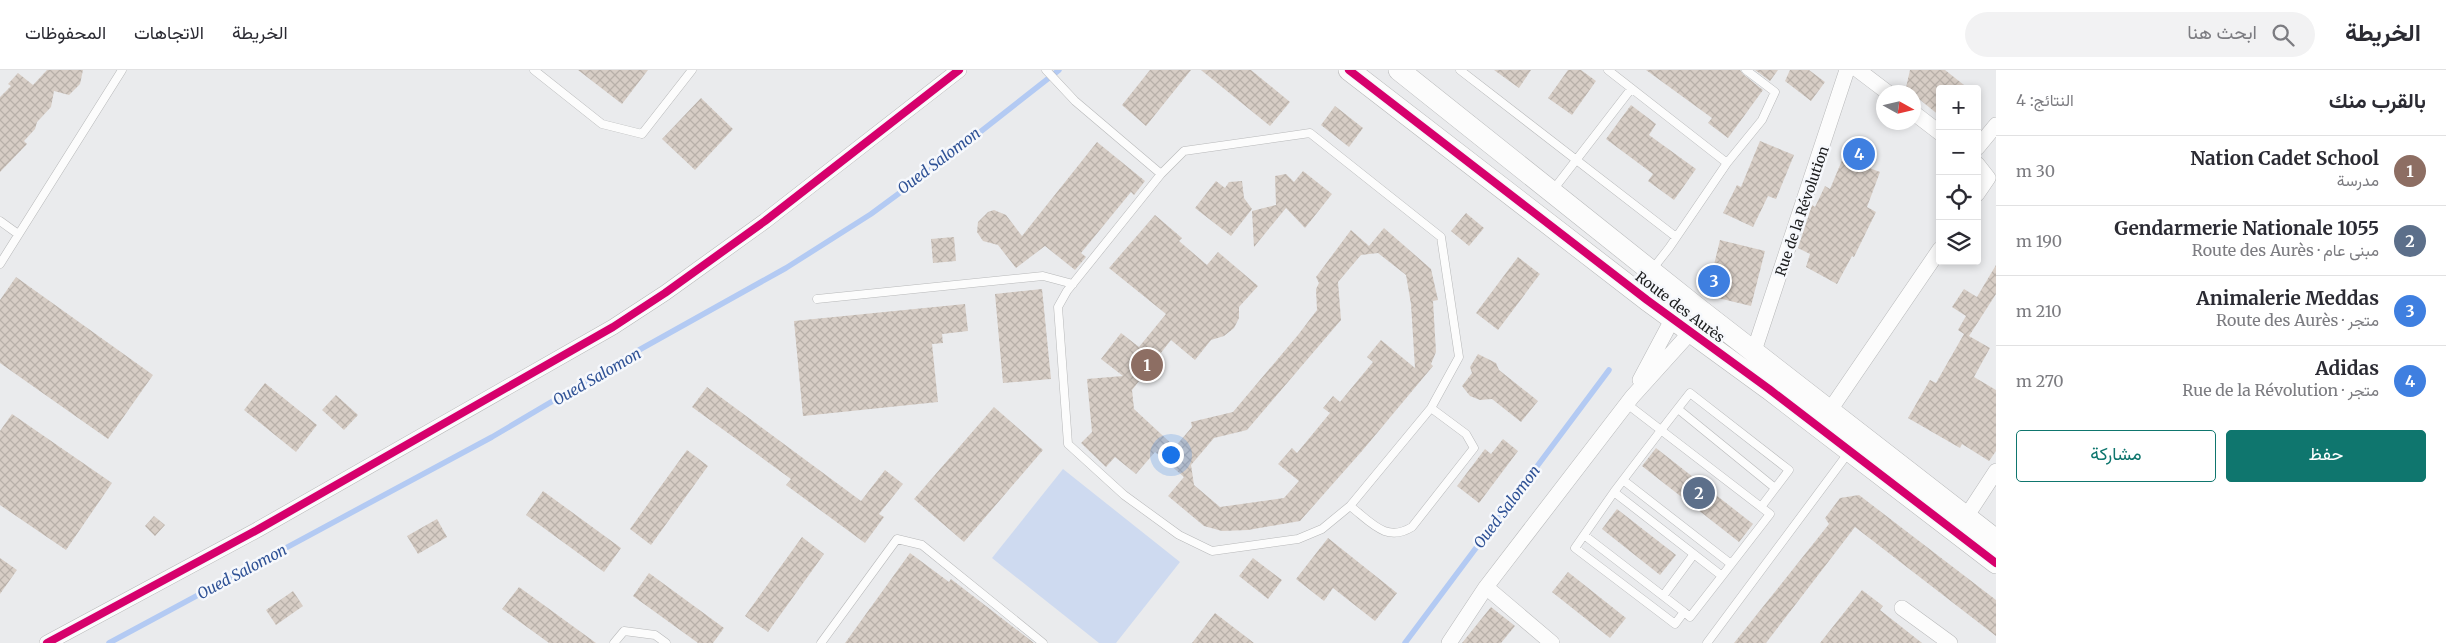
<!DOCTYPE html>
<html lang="ar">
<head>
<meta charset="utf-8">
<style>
  body { margin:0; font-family:Merriweather,Vazirmatn,serif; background:#f2f2f3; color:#2b2b33; direction:rtl }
  .controls { position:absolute; right:15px; top:15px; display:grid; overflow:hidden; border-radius:5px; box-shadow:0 2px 8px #0003 }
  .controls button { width:45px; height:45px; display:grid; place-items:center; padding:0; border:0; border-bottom:1px solid #e1e1e2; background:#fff; color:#2b2b33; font:25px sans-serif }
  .compass { position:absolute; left:1876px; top:15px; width:45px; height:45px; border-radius:50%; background:#fff; box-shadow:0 2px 8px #0003; rotate:98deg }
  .you { position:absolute; left:1170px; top:384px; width:18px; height:18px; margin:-12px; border:4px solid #fff; border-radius:50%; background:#1a73e8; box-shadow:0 0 0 8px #1a73e833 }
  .badge { display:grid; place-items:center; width:32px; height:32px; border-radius:50%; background:#0f766e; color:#fff; font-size:16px; font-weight:700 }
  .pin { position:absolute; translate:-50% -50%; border:2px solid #fff; box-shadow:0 1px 5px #0006 }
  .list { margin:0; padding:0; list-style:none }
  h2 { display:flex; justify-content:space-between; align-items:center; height:65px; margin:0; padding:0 20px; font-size:21px }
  h2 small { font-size:16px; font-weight:400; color:#7c7c81 }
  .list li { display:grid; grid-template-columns:32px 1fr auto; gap:15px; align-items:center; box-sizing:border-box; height:70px; padding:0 20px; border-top:1px solid #e1e1e2 }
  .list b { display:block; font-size:19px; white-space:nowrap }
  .list p { margin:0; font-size:16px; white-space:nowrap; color:#7c7c81 }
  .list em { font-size:16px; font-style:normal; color:#7c7c81 }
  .actions { display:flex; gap:10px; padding:15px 20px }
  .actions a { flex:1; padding:11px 0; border:1px solid #0f766e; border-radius:5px; text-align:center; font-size:18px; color:#0f766e }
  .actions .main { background:#0f766e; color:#fff }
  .icon { flex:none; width:28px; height:28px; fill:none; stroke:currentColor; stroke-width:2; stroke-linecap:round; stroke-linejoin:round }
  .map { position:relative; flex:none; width:1996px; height:573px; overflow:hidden; direction:ltr }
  header { display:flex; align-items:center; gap:30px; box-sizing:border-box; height:70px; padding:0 25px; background:#fff; border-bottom:1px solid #e1e1e2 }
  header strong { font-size:24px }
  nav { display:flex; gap:28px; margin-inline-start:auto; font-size:18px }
  .search { width:350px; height:45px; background:#f2f2f3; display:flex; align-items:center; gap:12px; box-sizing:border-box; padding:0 18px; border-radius:28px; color:#7c7c81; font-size:19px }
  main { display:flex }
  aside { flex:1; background:#fff }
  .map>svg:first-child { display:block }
  .garden { fill:#cedaf0 }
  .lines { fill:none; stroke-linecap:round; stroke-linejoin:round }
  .stream { stroke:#b3caf3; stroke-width:5.5 }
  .building { fill:url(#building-cross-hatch); fill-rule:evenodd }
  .lane-casing { stroke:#b7b8b9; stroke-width:9 }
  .street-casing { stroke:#b7b8b9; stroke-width:16 }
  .secondary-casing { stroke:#b7b8b9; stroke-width:22 }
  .lane { stroke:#fcfcfc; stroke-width:8 }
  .street { stroke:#fcfcfc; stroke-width:15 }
  .secondary { stroke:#fcfcfc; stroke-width:21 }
  .cycleway-casing { stroke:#f6f8fc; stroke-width:11 }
  .cycleway { stroke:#d6006c; stroke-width:8 }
  .labels { text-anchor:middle; stroke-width:5; stroke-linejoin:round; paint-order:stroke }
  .street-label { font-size:14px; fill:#1c1d1e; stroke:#f6f8fc }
  .water-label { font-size:15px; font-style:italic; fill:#2e5195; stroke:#f6f8fc }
</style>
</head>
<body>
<header>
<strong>الخريطة</strong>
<div class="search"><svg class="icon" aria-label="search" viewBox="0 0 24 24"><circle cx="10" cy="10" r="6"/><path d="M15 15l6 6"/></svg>ابحث هنا</div>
<nav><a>الخريطة</a><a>الاتجاهات</a><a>المحفوظات</a></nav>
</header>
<main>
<aside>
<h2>بالقرب منك<small>النتائج: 4</small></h2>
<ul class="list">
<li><span class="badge" style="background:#8d6e63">1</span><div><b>Nation Cadet School</b><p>مدرسة</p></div><em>30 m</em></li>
<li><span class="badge" style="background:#5c6f8a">2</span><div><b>Gendarmerie Nationale 1055</b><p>مبنى عام · Route des Aurès</p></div><em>190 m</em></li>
<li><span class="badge" style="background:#3f7fe0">3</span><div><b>Animalerie Meddas</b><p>متجر · Route des Aurès</p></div><em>210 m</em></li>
<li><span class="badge" style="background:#3f7fe0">4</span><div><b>Adidas</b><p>متجر · Rue de la Révolution</p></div><em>270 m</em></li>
</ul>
<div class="actions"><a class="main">حفظ</a><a>مشاركة</a></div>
</aside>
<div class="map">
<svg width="1996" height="573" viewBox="0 0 1996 573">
  <defs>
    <pattern id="building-cross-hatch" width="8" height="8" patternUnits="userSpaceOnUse" patternTransform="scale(1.25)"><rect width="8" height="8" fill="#d7cdc5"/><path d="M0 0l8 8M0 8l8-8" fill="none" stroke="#b8b0a9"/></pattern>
  </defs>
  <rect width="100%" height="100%" fill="#eaebed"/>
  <!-- garden -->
  <path class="garden" d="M1063 399 1180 492 1116 573H1099L992 488Z"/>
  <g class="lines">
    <!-- stream -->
    <path class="stream" d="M109 573 492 367 639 280 786 198 871 144 947 88 1059 0
      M1405 573 1609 300"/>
  </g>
  <!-- building -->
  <path class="building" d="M47 0H83L80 14 69 25 54 21 51 37 37 52 35 59 24 71 27 74 0 102V27L11 16 8 14 18 3 33 15Z
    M578 0H648L622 34Z
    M1150 0H1191L1146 56 1122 35Z
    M1201 0H1251L1290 32 1270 56Z
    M1494 0H1531L1519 18Z
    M1568 0H1581L1596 11 1572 45 1548 28Z
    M1646 0H1740L1743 4 1763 20 1728 68 1708 53 1712 48Z
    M1755 0H1778L1770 11Z
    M1790 0H1809L1825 12 1811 31 1785 11Z
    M1910 0H1945L1969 19H1940V46L1914 25V22H1905Z
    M701 28 733 59 695 100 662 69Z
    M1631 35 1656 54 1649 65 1696 99 1674 130 1648 111 1653 104 1606 69Z
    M1335 36 1363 58 1349 77 1321 55Z
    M1760 71 1794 85 1776 129 1768 126 1753 157 1723 143 1737 115 1741 117Z
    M1097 72 1145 111 1134 125 1131 122 1081 183 1086 187 1075 200 1045 176 1016 198 998 175 983 171 977 162 978 152 988 142 994 140 1006 145 1022 166Z
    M1843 88 1880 102 1867 137 1876 142 1854 187 1852 186 1837 214 1806 197 1810 184 1798 178 1812 135 1815 137 1825 116 1830 119Z
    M1303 101 1332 124 1305 158 1286 138 1254 177 1252 141 1276 135 1275 106 1286 104 1294 112Z
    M1216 111 1225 118 1229 112 1242 111 1244 128 1252 139 1231 166 1195 138Z
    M1466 143 1484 158 1469 176 1451 161Z
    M1155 145 1182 168 1179 171 1207 195 1218 182 1258 216 1239 237V248L1234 258 1224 266 1211 270 1195 290 1171 270 1132 320 1134 339 1175 377 1192 357 1191 352 1233 342 1298 265 1317 240 1316 219 1319 213 1316 207 1351 160 1369 176 1384 158 1431 199 1438 230 1433 231 1436 282 1431 294 1433 296 1362 381 1300 451 1248 460 1222 461 1204 456 1168 426 1184 407 1155 382 1136 404 1115 387 1106 397 1081 373 1092 362 1087 309 1123 306 1101 289 1121 263 1139 277 1166 244 1109 198ZM1378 183 1406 205 1411 234 1415 298 1381 270 1367 287 1373 292 1340 332 1333 326 1323 338 1330 343 1297 383 1292 378 1278 394 1299 411 1284 428 1220 437 1194 415 1191 395 1214 368 1247 360 1341 250 1338 212 1361 185Z
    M954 167 956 191 933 193 931 169Z
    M1720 170 1765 181 1751 236 1718 228 1724 202 1713 199Z
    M1518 187 1540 204 1498 260 1476 243Z
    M1996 195V224L1969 266 1990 278 1974 307 1996 320V381L1989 391 1962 374 1960 378 1908 348 1930 310 1936 313 1964 264 1958 260 1966 246 1952 237 1964 219 1977 227Z
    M16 207 153 305 108 369 0 293V230Z
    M1042 219 1051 309 1003 313 995 224Z
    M965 234 968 261 942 264 943 273 932 274 938 332 803 346 794 251Z
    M1478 284 1496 293 1499 300 1538 331 1521 352 1492 329 1480 330 1470 326 1462 316 1472 303 1470 297Z
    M265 313 317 355 296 382 244 340Z
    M707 317 861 431 885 400 903 414 879 444 884 447 865 473 786 415 791 409 692 337Z
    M336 325 358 345 344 360 322 340Z
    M994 337 1043 380 964 472 914 429Z
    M12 344 112 413 66 480 0 435V361Z
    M1503 369 1518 381 1479 433 1457 416 1485 379 1491 384Z
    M1656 378 1753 454 1739 472 1642 396Z
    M687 380 708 396 651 475 630 459Z
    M543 421 621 478 604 502 526 445Z
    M1859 425 1996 530V566L1855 457 1766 573H1734L1829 454 1825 448 1840 428Z
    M1617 439 1676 485 1660 505 1602 459Z
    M154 446 165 455 155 466 145 456Z
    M437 449 447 467 418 484 407 466Z
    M802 467 824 484 768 562 745 546Z
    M1328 468 1397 523 1375 551 1333 518 1324 531 1296 509Z
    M910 483 949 512 951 509 1034 573H845Z
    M0 488 17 500 0 524Z
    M1253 488 1282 510 1268 529 1239 506Z
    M1568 502 1626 548 1610 568 1552 522Z
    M649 503 724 558 713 573H698L633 526Z
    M519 517 596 573H549L502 539Z
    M1862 520 1883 536 1880 540 1922 573H1820Z
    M293 521 303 536 276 555 266 540Z
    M1491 537 1515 556 1501 573H1462Z
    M1215 543 1254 573H1192Z"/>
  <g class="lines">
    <defs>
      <path id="lane" d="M534 0 602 54 642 64 692 0
        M1046 0 1075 31 1161 104
        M1460 0 1676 167
        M1608 0 1727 93
        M1310 63 1441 167 1459 287 1431 338 1350 436 1322 459 1298 469 1212 481 1179 465 1124 425 1068 374 1058 237 1067 221 1161 104 1184 81Z
        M1553 120 1631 19
        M0 151 18 164
        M0 194 122 0
        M1636 220 1669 178 1727 93 1762 50 1775 22 1746 0
        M817 229 1043 206 1073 214
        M1627 334 1761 437 1789 400 1690 323C1664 356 1639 389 1614 422L1722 506 1690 547 1684 542 1675 554 1575 478 1584 465 1684 542
        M1678 339 1775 418
        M1623 410 1731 494
        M1350 436C1371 452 1386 473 1412 457L1474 378 1466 364 1431 338
        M1584 465 1614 422
        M1722 506 1770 444 1761 437
        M1663 526 1694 484
        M614 573 624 561 655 565 666 573
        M821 573 897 469 922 475 1043 573
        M1707 573 1849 382"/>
      <path id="street" d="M1858 0 1887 22
        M1914 43 1940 63
        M1977 78 1996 55
        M1977 94 1988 108 1977 124
        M1754 281 1847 0
        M1640 310 1673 248 1688 231
        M1830 340 1940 179
        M1966 447 1996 401
        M1486 517 1552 573
        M1902 538 1950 573
        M47 573 257 460 613 257 665 223 765 151 959 0
        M1449 573 1486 517 1632 327 1697 255"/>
      <path id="secondary" d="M1349 0 1647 230 1769 319 1996 493
        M1399 0 1700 240 1996 470"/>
    </defs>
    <!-- lane casing -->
    <use href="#lane" class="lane-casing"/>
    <!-- street casing -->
    <use href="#street" class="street-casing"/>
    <!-- secondary casing -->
    <use href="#secondary" class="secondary-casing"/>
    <!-- lane -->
    <use href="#lane" class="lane"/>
    <!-- street -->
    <use href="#street" class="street"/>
    <!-- secondary -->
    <use href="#secondary" class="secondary"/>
    <defs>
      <path id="cycleway" d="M1349 0 1647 230 1769 319 1996 493
        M47 573 257 460 613 257 665 223 765 151 959 0"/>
    </defs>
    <!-- cycleway casing -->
    <use href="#cycleway" class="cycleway-casing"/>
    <!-- cycleway -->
    <use href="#cycleway" class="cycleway"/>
  </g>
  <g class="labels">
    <!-- street labels -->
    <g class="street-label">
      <text transform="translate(1802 141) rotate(-71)" y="5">Rue de la Révolution</text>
      <text transform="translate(1680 237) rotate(37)" y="5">Route des Aurès</text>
    </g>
    <!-- water labels -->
    <g class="water-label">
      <text transform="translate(939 91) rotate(-37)" y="5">Oued Salomon</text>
      <text transform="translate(597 307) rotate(-30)" y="5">Oued Salomon</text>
      <text transform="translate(1507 437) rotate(-53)" y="5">Oued Salomon</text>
      <text transform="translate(242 502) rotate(-28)" y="5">Oued Salomon</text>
    </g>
  </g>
</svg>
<div class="controls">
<button>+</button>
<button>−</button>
<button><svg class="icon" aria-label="locate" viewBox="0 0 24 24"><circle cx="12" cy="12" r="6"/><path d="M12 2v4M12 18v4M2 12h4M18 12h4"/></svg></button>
<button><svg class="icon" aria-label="layers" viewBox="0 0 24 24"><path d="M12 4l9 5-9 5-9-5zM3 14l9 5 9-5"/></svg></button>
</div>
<svg class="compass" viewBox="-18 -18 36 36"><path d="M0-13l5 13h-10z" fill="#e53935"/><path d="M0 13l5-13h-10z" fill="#7c7c81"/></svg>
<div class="you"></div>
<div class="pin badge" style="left:1147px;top:295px;background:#8d6e63">1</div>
<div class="pin badge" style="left:1699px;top:423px;background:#5c6f8a">2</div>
<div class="pin badge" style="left:1714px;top:211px;background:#3f7fe0">3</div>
<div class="pin badge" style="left:1859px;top:84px;background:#3f7fe0">4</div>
</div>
</main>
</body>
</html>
